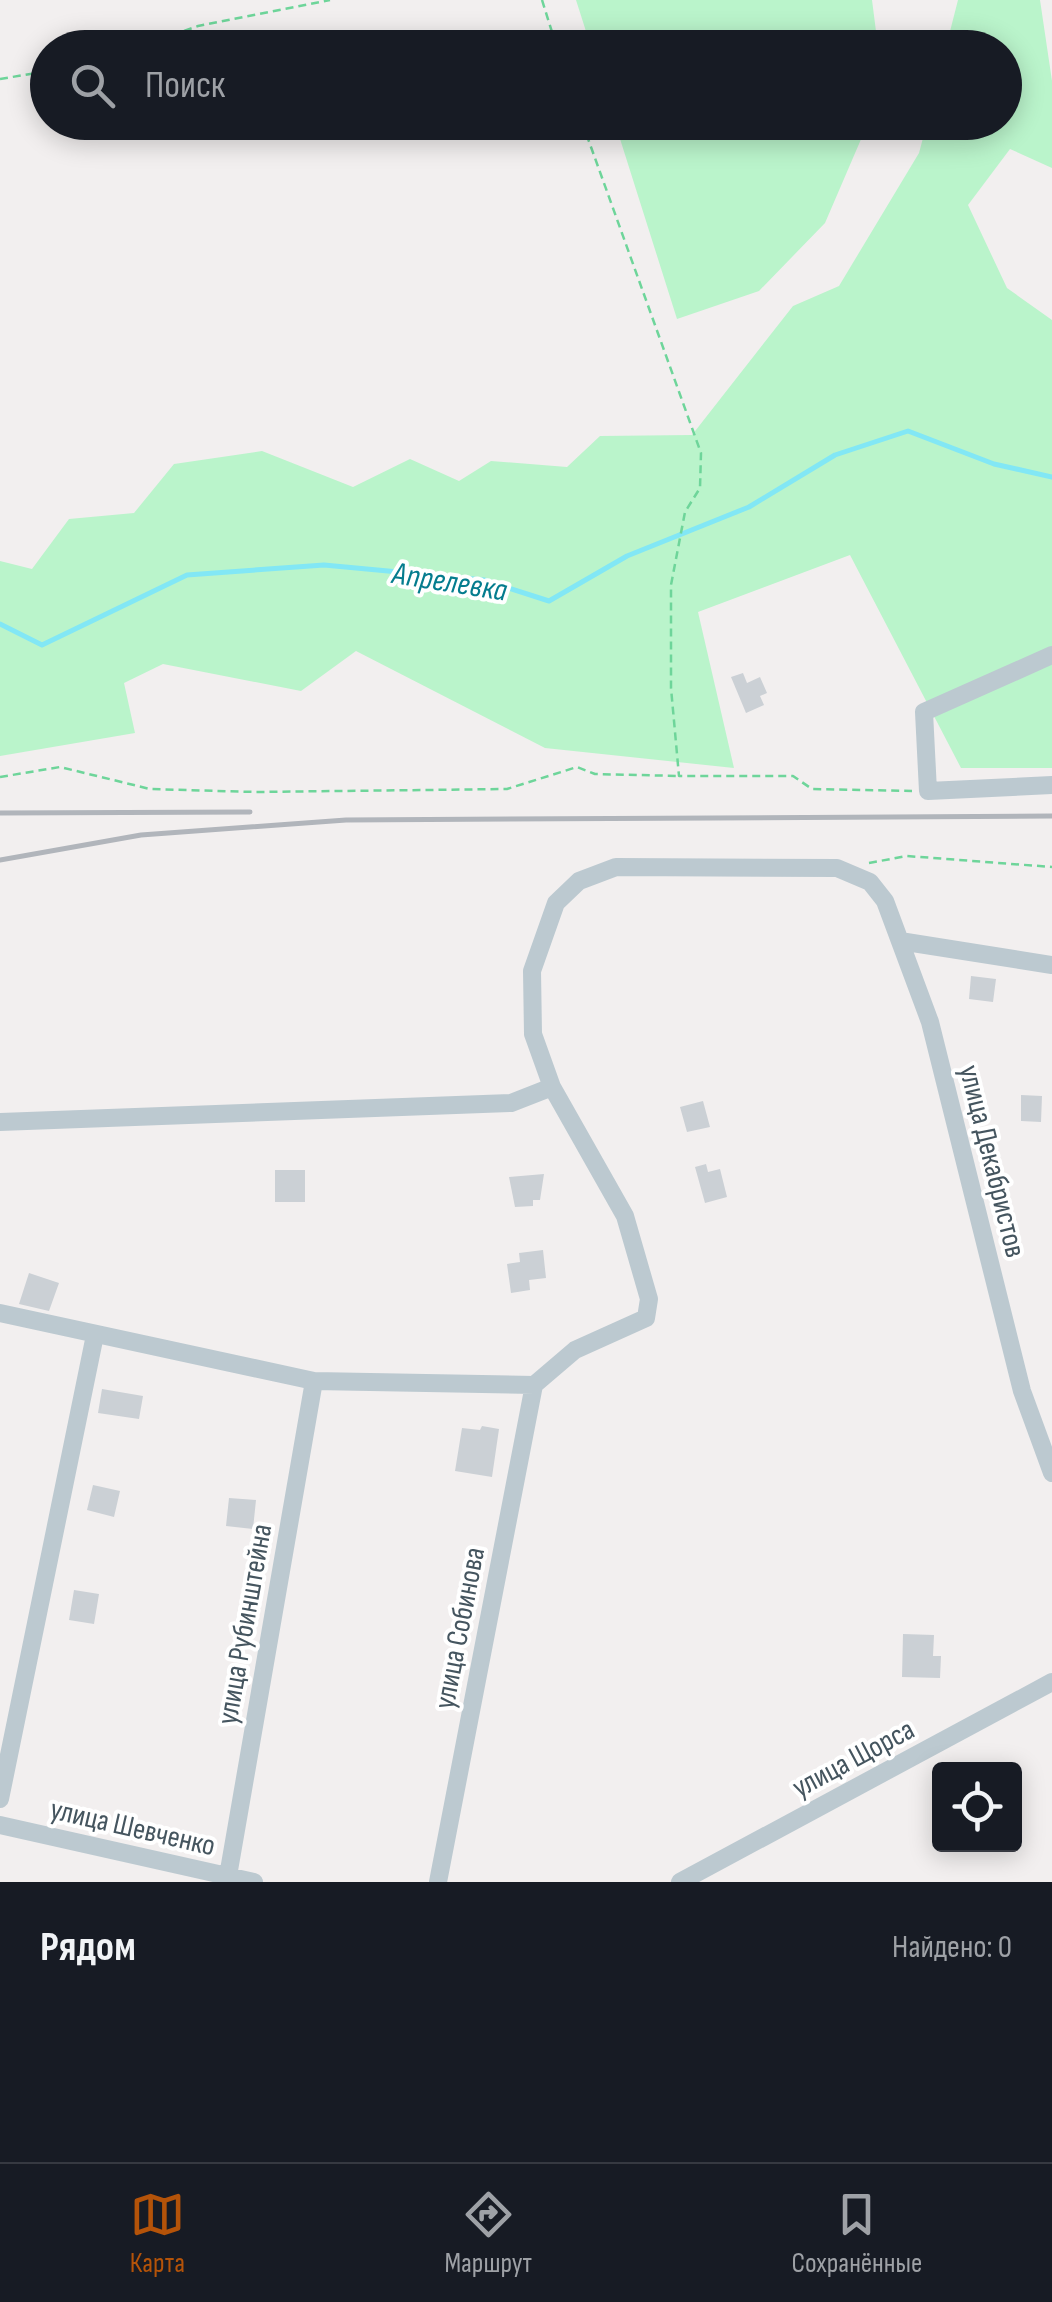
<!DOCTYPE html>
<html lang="ru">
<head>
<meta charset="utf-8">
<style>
  body { margin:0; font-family:"Sofia Sans Condensed",sans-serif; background:#242831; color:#f1f3f6 }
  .controls { position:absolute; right:30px; bottom:30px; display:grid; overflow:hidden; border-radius:10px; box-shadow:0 5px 25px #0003 }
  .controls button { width:90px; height:90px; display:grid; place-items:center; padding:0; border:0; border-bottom:2px solid #363941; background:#171b24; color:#f1f3f6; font:50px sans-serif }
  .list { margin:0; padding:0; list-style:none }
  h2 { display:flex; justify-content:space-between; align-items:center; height:130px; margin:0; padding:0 40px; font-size:42px }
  h2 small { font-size:32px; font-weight:400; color:#9ea1a6 }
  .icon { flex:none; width:55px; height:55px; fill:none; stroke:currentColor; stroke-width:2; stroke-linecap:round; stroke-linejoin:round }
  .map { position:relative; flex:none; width:1052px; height:1882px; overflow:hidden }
  .search { position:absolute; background:#171b24; box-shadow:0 5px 25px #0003; left:30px; right:30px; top:30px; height:110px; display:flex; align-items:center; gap:25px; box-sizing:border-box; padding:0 35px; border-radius:55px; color:#9ea1a6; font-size:38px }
  .sheet { height:280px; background:#171b24 }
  nav { display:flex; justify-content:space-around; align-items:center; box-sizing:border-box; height:140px; border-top:2px solid #363941; background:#171b24; font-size:28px; color:#9ea1a6 }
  nav a { display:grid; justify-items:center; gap:5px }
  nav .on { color:#b45309 }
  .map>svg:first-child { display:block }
  .green { fill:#baf4cb }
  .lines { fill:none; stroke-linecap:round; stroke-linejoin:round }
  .stream { stroke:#82e7f5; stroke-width:5 }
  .building { fill:#cbd0d5 }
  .path { stroke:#6ed59a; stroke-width:2.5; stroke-dasharray:8 5; stroke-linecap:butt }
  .minor { stroke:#bcc9d0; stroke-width:18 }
  .rail { stroke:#b1b5bb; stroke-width:5 }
  .labels { text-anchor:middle; stroke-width:8; stroke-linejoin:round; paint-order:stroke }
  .street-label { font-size:30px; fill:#45555f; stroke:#fff }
  .water-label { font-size:32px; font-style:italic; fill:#047c8e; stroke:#fff }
</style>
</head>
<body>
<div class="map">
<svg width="1052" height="1882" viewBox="0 0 1052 1882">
  <rect width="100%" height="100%" fill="#f2efef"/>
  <!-- green -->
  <path class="green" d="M576 0H872L878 47H591Z
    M958 0H1040L1052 81V168L1010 149 968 205 1007 288 1052 320V768H961L850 555 698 612 734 768 545 748 356 651 301 691 163 664 124 683 135 733 0 756V561L32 569 69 519 134 513 174 464 262 451 353 487 410 459 459 481 491 461 567 467 600 436 692 435 793 306 839 286 919 153 927 123 1004 122V48L946 47Z
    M615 123V122L868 123 825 223 759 291 677 319Z"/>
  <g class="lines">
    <!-- stream -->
    <path class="stream" d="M0 624 42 645 187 575 324 565 484 580 549 601 627 556 749 507 835 455 908 431 994 464 1052 477"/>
  </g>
  <!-- building -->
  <path class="building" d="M743 673 747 683 760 677 767 693 760 696 764 705 746 713 731 677Z
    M971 976 996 979 993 1002 969 999Z
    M1021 1095 1042 1096 1041 1122 1021 1121Z
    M703 1101 710 1127 687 1132 680 1107Z
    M706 1164 708 1172 720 1169 727 1197 705 1203 695 1167Z
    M275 1170H305V1202H275Z
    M544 1174 540 1200H533V1206L515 1207 509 1177Z
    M543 1250 546 1278 529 1280 530 1290 511 1293 507 1264 520 1262 519 1253Z
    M29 1273 59 1283 49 1311 19 1304Z
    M102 1389 143 1396 139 1419 98 1413Z
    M482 1426 499 1429 492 1477 455 1471 462 1428 480 1430Z
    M93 1485 120 1491 114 1517 87 1510Z
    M229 1498 256 1500 253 1529 226 1526Z
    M74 1590 99 1594 94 1624 69 1620Z
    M903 1634 934 1635 933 1656H941L940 1678 902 1677Z"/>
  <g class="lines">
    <!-- path -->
    <path class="path" d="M542 0 557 48
      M135 48 198 26 330 0
      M0 79 48 71
      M582 122 701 453 700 488 685 512 671 585V688L679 776H793L812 789 912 791
      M0 777 60 767 150 789 256 792 507 789 577 767 595 774 679 776
      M869 863 907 856 1052 867"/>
    <!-- minor -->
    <path class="minor" d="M1052 655 924 712 928 791 1052 785
      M900 941 1052 965
      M0 1122 511 1103 552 1087
      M0 1313 314 1381 534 1385 575 1350 646 1318 649 1299 625 1216 552 1087 533 1034 532 971 556 903 579 881 616 867 837 868 870 882 885 901 930 1022 1022 1391 1052 1473
      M0 1799 95 1335
      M0 1825 254 1882
      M228 1876 314 1381
      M438 1882 534 1385
      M680 1882 1052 1682"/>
    <!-- rail -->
    <path class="rail" d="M0 813 250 812
      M0 860 141 835 346 820 1052 816"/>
  </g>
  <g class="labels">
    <!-- street labels -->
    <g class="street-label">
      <text transform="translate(993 1161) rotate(76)" y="10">улица Декабристов</text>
      <text transform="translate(244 1624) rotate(-80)" y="10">улица Рубинштейна</text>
      <text transform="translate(459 1628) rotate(-79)" y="10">улица Собинова</text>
      <text transform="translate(853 1758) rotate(-28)" y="10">улица Щорса</text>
      <text transform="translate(133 1827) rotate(13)" y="10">улица Шевченко</text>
    </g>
    <!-- water labels -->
    <g class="water-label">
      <text transform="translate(450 581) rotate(9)" y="11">Апрелевка</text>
    </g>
  </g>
</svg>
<div class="controls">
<button><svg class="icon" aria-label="locate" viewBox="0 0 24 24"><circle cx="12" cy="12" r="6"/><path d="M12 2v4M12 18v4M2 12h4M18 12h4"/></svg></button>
</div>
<div class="search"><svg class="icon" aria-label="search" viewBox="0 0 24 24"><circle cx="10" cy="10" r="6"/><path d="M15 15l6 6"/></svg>Поиск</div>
</div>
<section class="sheet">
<h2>Рядом<small>Найдено: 0</small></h2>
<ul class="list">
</ul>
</section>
<nav>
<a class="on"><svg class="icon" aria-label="map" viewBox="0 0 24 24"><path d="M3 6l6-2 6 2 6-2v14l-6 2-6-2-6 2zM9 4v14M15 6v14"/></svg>Карта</a>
<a><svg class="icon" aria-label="directions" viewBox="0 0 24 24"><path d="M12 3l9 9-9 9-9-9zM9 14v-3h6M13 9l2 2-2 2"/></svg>Маршрут</a>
<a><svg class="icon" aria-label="saved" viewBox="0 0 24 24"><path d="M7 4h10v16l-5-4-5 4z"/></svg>Сохранённые</a>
</nav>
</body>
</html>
